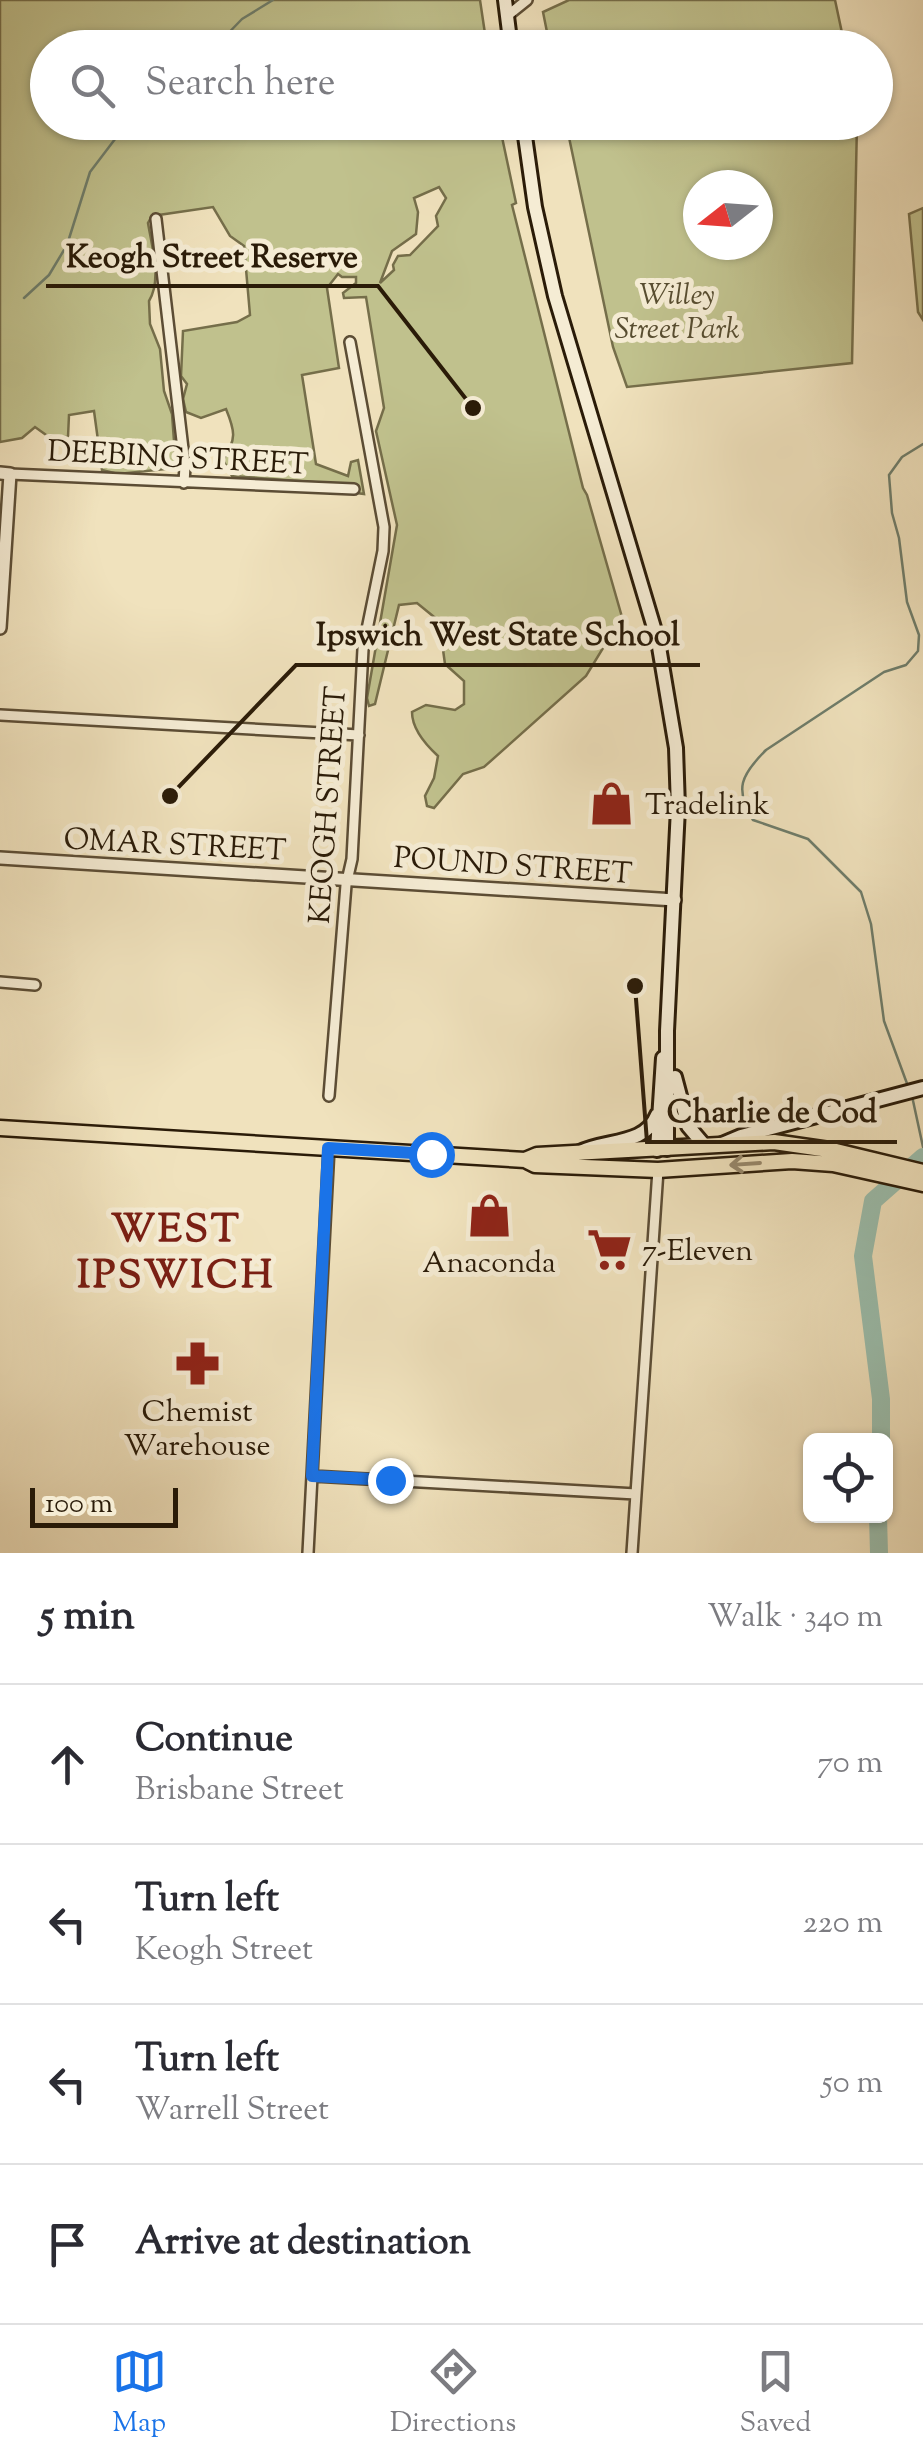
<!DOCTYPE html>
<html lang="en">
<head>
<meta charset="utf-8">
<style>
  body { margin:0; font-family:"Sorts Mill Goudy",serif; background:#f2f2f3; color:#2b2b33 }
  .controls { position:absolute; right:30px; bottom:30px; display:grid; overflow:hidden; border-radius:15px; box-shadow:0 2px 8px #0004 }
  .controls button { width:90px; height:90px; display:grid; place-items:center; padding:0; border:0; border-bottom:2px solid #e1e1e2; background:#fff; color:#2b2b33; font:50px sans-serif }
  .compass { position:absolute; left:683px; top:170px; width:90px; height:90px; border-radius:50%; background:#fff; box-shadow:0 2px 8px #0004; rotate:253deg }
  .scale { position:absolute; left:30px; bottom:25px; width:148px; box-sizing:border-box; padding-left:10px; border:5px solid #2a1b08; border-top:0; font-size:28px; line-height:35px; white-space:nowrap; color:#2a1b08; -webkit-text-stroke:8px #f5ecd4; paint-order:stroke }
  .stop { position:absolute; width:30px; height:30px; margin:-22px; border:8px solid #1a73e8; border-radius:50%; background:#fff }
  .stop.end { background:#1a73e8; border-color:#fff; box-shadow:0 2px 10px #0008 }
  .list { margin:0; padding:0; list-style:none }
  h2 { display:flex; justify-content:space-between; align-items:center; height:130px; margin:0; padding:0 40px; font-size:42px }
  h2 small { font-size:32px; font-weight:400; color:#7c7c81 }
  .list li { display:grid; grid-template-columns:65px 1fr auto; gap:30px; align-items:center; box-sizing:border-box; height:160px; padding:0 40px; border-top:2px solid #e1e1e2 }
  .list b { display:block; font-size:38px; white-space:nowrap }
  .list p { margin:0; font-size:32px; white-space:nowrap; color:#7c7c81 }
  .list em { font-size:32px; font-style:normal; color:#7c7c81 }
  .icon { flex:none; width:55px; height:55px; fill:none; stroke:currentColor; stroke-width:2; stroke-linecap:round; stroke-linejoin:round }
  .map { position:relative; flex:none; width:923px; height:1553px; overflow:hidden }
  .search { position:absolute; background:#fff; box-shadow:0 2px 8px #0004; left:30px; right:30px; top:30px; height:110px; display:flex; align-items:center; gap:25px; box-sizing:border-box; padding:0 35px; border-radius:55px; color:#7c7c81; font-size:38px }
  .sheet { height:770px; background:#fff }
  nav { display:flex; justify-content:space-around; align-items:center; box-sizing:border-box; height:140px; border-top:2px solid #e1e1e2; background:#fff; font-size:28px; color:#7c7c81 }
  nav a { display:grid; justify-items:center; gap:5px }
  nav .on { color:#1a73e8 }
  .map>svg:first-child { display:block }
  .green { fill:#c0c18d; stroke:#756e4a; stroke-width:2.5; fill-rule:evenodd }
  .lines { fill:none; stroke-linecap:round; stroke-linejoin:round }
  .stream { stroke:#6e7d6b; stroke-width:2.5 }
  .river { stroke:#9bbead; stroke-width:18 }
  .minor-casing { stroke:#5c4d35; stroke-width:14 }
  .tertiary-casing { stroke:#5c4d35; stroke-width:16 }
  .secondary-casing { stroke:#2a1b08; stroke-width:18 }
  .primary-casing { stroke:#2a1b08; stroke-width:19 }
  .minor { stroke:#f5ecd4; stroke-width:9 }
  .tertiary { stroke:#f5ecd4; stroke-width:11 }
  .secondary { stroke:#f5ecd4; stroke-width:12 }
  .primary { stroke:#f0e2bd; stroke-width:14 }
  .oneway { stroke:#97886c }
  .route { stroke:#1a73e8; stroke-width:12 }
  .labels { text-anchor:middle; stroke-width:10; stroke-linejoin:round; paint-order:stroke }
  .park-label { font-size:30px; font-style:italic; fill:#574d30; stroke:#f5ecd4 }
  .street-label { font-size:30px; fill:#2a1b08; stroke:#f5ecd4 }
  .poi-label { font-size:30px; fill:#2a1b08; stroke:#f5ecd4; text-anchor:start }
  .district-label { font-size:40px; font-weight:bold; letter-spacing:2.5px; fill:#7a1f14; stroke:#f5ecd4 }
  .leader { fill:none; stroke:#2a1b08; stroke-width:4 }
  .callout-dot { fill:#2a1b08; stroke:#f5ecd4; stroke-width:4 }
  .callout-label { font-size:32px; text-anchor:middle; font-weight:bold; fill:#2a1b08; stroke:#f5ecd4; stroke-width:10; stroke-linejoin:round; paint-order:stroke }
</style>
</head>
<body>
<div class="map">
<svg width="923" height="1553" viewBox="0 0 923 1553">
  <rect width="100%" height="100%" fill="#f0e2bd"/>
  <filter id="stains"><feTurbulence type="fractalNoise" baseFrequency=".002" numOctaves="4"/><feColorMatrix values="0 0 0 0 .2 0 0 0 0 .09 0 0 0 0 .02 0 0 0 .5 -.17"/></filter>
  <radialGradient id="worn" r=".72"><stop offset=".6" stop-color="#630" stop-opacity="0"/><stop offset="1" stop-color="#630" stop-opacity=".3"/></radialGradient>
  <!-- green -->
  <path class="green" d="M0 0H480L487 47 48 48V122L499 123 516 203 512 205 583 488 587 495 622 617 586 676 484 767 463 774 434 808 427 806 425 796 434 778 438 756C426 745 412 729 412 712L426 705 455 710 464 704V681L445 664 439 621 417 603 399 605 375 704 369 706 367 698 397 525 376 431 384 408 366 297 344 298 343 293 356 283V277H342L338 274 327 288 339 368 302 375 316 464 348 476 351 462 358 460 364 494 357 493 353 485 232 476 223 460C237 439 235 431 226 409L201 418 186 412 183 399 187 384 181 376 183 331 237 322 250 315 244 246 230 236 213 207 152 216 148 223C152 247 162 280 149 301L150 324 160 349 164 391 172 414 176 468 118 474 102 470 94 411 69 415 68 437H49L35 427 22 438 0 442ZM439 187 446 198 436 216 438 226 410 255 398 256 393 265 394 270 380 283 392 251 416 234 418 212 414 198Z
    M569 0H835L845 47H550L543 12Z
    M566 123H857L852 363 627 387 613 347ZM698 185H758V245H698Z
    M923 208V320L918 312 909 214Z"/>
  <g class="lines">
    <!-- stream -->
    <path class="stream" d="M214 48 242 19 273 0
      M24 298 49 275 67 245 90 172 128 122
      M909 1089 884 1021 871 924 861 892 808 839 753 820C734 789 741 775 766 750L884 672 906 665 918 651 919 635 907 602 899 538 892 513 889 475 902 457 923 444
      M912 1096 923 1147"/>
    <!-- river -->
    <path class="river" d="M881 1440V1399L863 1256 873 1201 923 1157
      M878 1516 879 1553"/>
    <defs>
      <path id="minor" d="M507 16 527 0
        M156 219 185 466 184 483
        M10 474 354 489
        M0 715 359 735
        M0 982 35 985
        M329 1096 346 885 352 859 363 649 383 551 384 527 350 342
        M313 1476 636 1494
        M308 1553 329 1148
        M632 1553 658 1170"/>
      <path id="tertiary" d="M0 473 10 474 0 628
        M0 858 675 900"/>
      <path id="secondary" d="M505 0 511 48
        M523 122 535 207 555 296 658 641 676 748 678 808 667 1031V1149
        M675 1077 688 1126 705 1146
        M722 1144 741 1136 923 1088
        M657 1150 663 1058
        M580 1152C605 1139 645 1146 657 1115"/>
      <path id="primary" d="M0 1128 525 1160 537 1155 774 1142 836 1151 923 1172
        M525 1160 535 1165 658 1170 792 1161 833 1164 923 1184"/>
    </defs>
    <!-- minor casing -->
    <use href="#minor" class="minor-casing"/>
    <!-- tertiary casing -->
    <use href="#tertiary" class="tertiary-casing"/>
    <!-- secondary casing -->
    <use href="#secondary" class="secondary-casing"/>
    <!-- primary casing -->
    <use href="#primary" class="primary-casing"/>
    <!-- minor -->
    <use href="#minor" class="minor"/>
    <!-- tertiary -->
    <use href="#tertiary" class="tertiary"/>
    <!-- secondary -->
    <use href="#secondary" class="secondary"/>
    <!-- primary -->
    <use href="#primary" class="primary"/>
  </g>
  <!-- one-way arrows -->
  <defs><path id="oneway-shaft" d="M-6 0H5M1.5-3L5.5 0L1.5 3" fill="none" stroke-width="1.6" stroke-linecap="round" stroke-linejoin="round" transform="scale(2.5)"/></defs>
  <use class="oneway" href="#oneway-shaft" transform="translate(745 1164) rotate(176)"/>
  <g class="lines">
    <!-- route -->
    <path class="route" d="M390 1480 312 1476 328 1148 431 1154"/>
  </g>
  <!-- icons -->
  <defs>
    <symbol id="shop-bare" viewBox="-9 -9 18 18"><path d="M-5-2.5h2.3a2.7 3.5 0 0 1 5.4 0H5L5.5 6h-11ZM-1.5-2.5h3a1.5 2.3 0 0 0-3 0Z" fill="#8f2418" stroke="#f5ecd4" stroke-width="2.5" paint-order="stroke"/></symbol>
    <symbol id="supermarket-bare" viewBox="-9 -9 18 18"><path d="M-6-5.5h2.5l.6 2H6L4.5 2H-2.5L-4.4-4H-6ZM-1.5 3.2a1.3 1.3 0 1 0 .1 0ZM3 3.2a1.3 1.3 0 1 0 .1 0Z" fill="#8f2418" stroke="#f5ecd4" stroke-width="2.5" paint-order="stroke"/></symbol>
    <symbol id="pharmacy-bare" viewBox="-9 -9 18 18"><path d="M-2-6h4v4h4v4h-4v4h-4v-4h-4v-4h4Z" fill="#8f2418" stroke="#f5ecd4" stroke-width="2.5" paint-order="stroke"/></symbol>
  </defs>
  <g fill-rule="evenodd">
    <use href="#shop-bare" x="580" y="772" width="63" height="63"/>
    <use href="#shop-bare" x="458" y="1184" width="63" height="63"/>
    <use href="#supermarket-bare" x="578" y="1218" width="63" height="63"/>
    <use href="#pharmacy-bare" x="166" y="1332" width="63" height="63"/>
  </g>
  <g class="labels">
    <!-- park labels -->
    <g class="park-label">
      <text x="677" y="304">Willey<tspan x="677" dy="34">Street Park</tspan></text>
    </g>
    <!-- street labels -->
    <g class="street-label">
      <text transform="translate(178 457) rotate(3)" y="10">DEEBING STREET</text>
      <text transform="translate(327 805) rotate(-86)" y="10">KEOGH STREET</text>
      <text transform="translate(175 844) rotate(3)" y="10">OMAR STREET</text>
      <text transform="translate(513 865) rotate(4)" y="10">POUND STREET</text>
    </g>
    <!-- poi labels -->
    <g class="poi-label">
      <text x="645" y="814">Tradelink</text>
      <text x="642" y="1260">7-Eleven</text>
      <text x="489" y="1272" text-anchor="middle">Anaconda</text>
      <text x="197" y="1421" text-anchor="middle">Chemist<tspan x="197" dy="34">Warehouse</tspan></text>
    </g>
    <!-- district labels -->
    <g class="district-label">
      <text x="176" y="1241">WEST<tspan x="176" dy="46">IPSWICH</tspan></text>
    </g>
  </g>
  <!-- callouts -->
  <path class="leader" d="M473 408L378 286H46M170 796L296 665H700M635 986L647 1142H897"/>
  <g class="callout-dot">
    <circle cx="473" cy="408" r="10"/>
    <circle cx="170" cy="796" r="10"/>
    <circle cx="635" cy="986" r="10"/>
  </g>
  <g class="callout-label">
    <text x="212" y="267">Keogh Street Reserve</text>
    <text x="498" y="645">Ipswich West State School</text>
    <text x="772" y="1122">Charlie de Cod</text>
  </g>
  <rect width="100%" height="100%" filter="url(#stains)"/>
  <rect width="100%" height="100%" fill="url(#worn)"/>
</svg>
<div class="controls">
<button><svg class="icon" aria-label="locate" viewBox="0 0 24 24"><circle cx="12" cy="12" r="6"/><path d="M12 2v4M12 18v4M2 12h4M18 12h4"/></svg></button>
</div>
<svg class="compass" viewBox="-18 -18 36 36"><path d="M0-13l5 13h-10z" fill="#e53935"/><path d="M0 13l5-13h-10z" fill="#7c7c81"/></svg>
<div class="scale">100 m</div>
<div class="stop" style="left:431px;top:1154px"></div>
<div class="stop end" style="left:390px;top:1480px"></div>
<div class="search"><svg class="icon" aria-label="search" viewBox="0 0 24 24"><circle cx="10" cy="10" r="6"/><path d="M15 15l6 6"/></svg>Search here</div>
</div>
<section class="sheet">
<h2>5 min<small>Walk · 340 m</small></h2>
<ul class="list">
<li><svg class="icon" aria-label="ahead" viewBox="0 0 24 24"><path d="M12 20V5M6 11l6-6 6 6"/></svg><div><b>Continue</b><p>Brisbane Street</p></div><em>70 m</em></li>
<li><svg class="icon" aria-label="left" viewBox="0 0 24 24"><path d="M17 20v-9H6M10 6l-5 5 5 5"/></svg><div><b>Turn left</b><p>Keogh Street</p></div><em>220 m</em></li>
<li><svg class="icon" aria-label="left" viewBox="0 0 24 24"><path d="M17 20v-9H6M10 6l-5 5 5 5"/></svg><div><b>Turn left</b><p>Warrell Street</p></div><em>50 m</em></li>
<li><svg class="icon" aria-label="arrive" viewBox="0 0 24 24"><path d="M6 21V4h12l-3 4 3 4H6"/></svg><div><b>Arrive at destination</b></div></li>
</ul>
</section>
<nav>
<a class="on"><svg class="icon" aria-label="map" viewBox="0 0 24 24"><path d="M3 6l6-2 6 2 6-2v14l-6 2-6-2-6 2zM9 4v14M15 6v14"/></svg>Map</a>
<a><svg class="icon" aria-label="directions" viewBox="0 0 24 24"><path d="M12 3l9 9-9 9-9-9zM9 14v-3h6M13 9l2 2-2 2"/></svg>Directions</a>
<a><svg class="icon" aria-label="saved" viewBox="0 0 24 24"><path d="M7 4h10v16l-5-4-5 4z"/></svg>Saved</a>
</nav>
</body>
</html>
